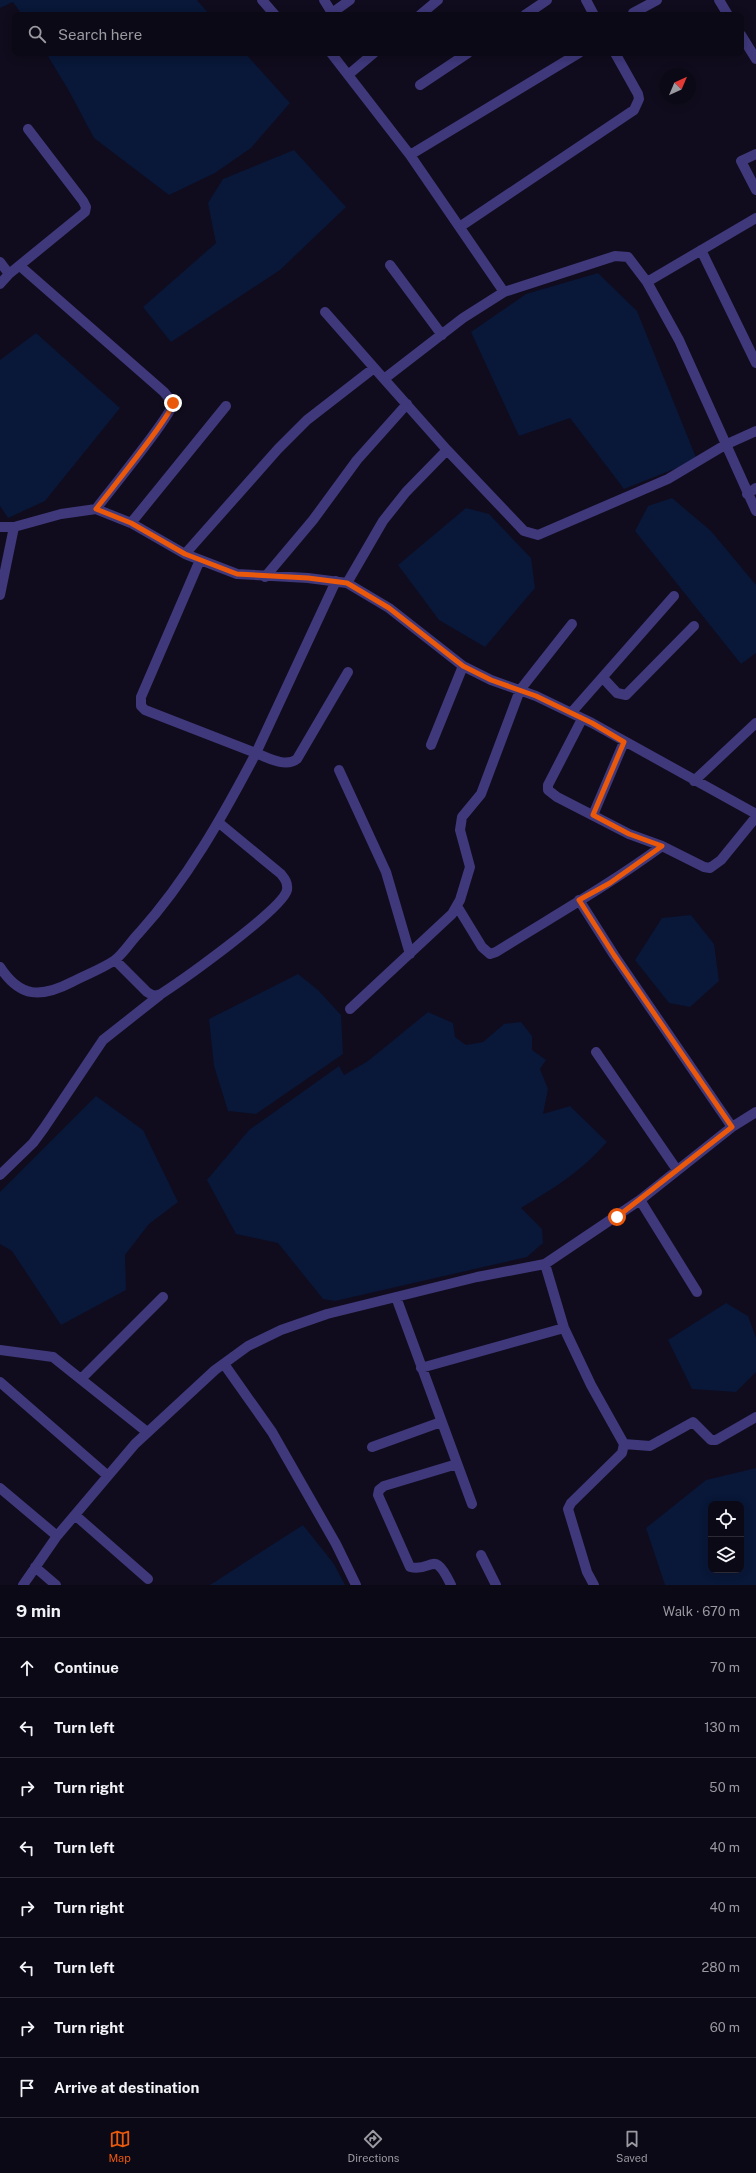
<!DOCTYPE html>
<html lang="en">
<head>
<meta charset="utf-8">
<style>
  body { margin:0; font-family:"Public Sans",sans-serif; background:#1a1723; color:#f1f3f6 }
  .controls { position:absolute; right:12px; bottom:12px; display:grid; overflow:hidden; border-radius:8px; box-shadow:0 2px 10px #0003 }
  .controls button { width:36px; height:36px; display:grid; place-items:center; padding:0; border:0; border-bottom:1px solid #2c2a35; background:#0c0916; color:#f1f3f6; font:20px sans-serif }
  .compass { position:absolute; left:660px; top:68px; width:36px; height:36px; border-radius:50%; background:#0c0916; box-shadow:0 2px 10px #0003; rotate:44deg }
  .stop { position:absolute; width:12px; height:12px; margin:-9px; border:3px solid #ea580c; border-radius:50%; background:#fff }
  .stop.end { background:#ea580c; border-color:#fff; box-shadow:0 1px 4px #0008 }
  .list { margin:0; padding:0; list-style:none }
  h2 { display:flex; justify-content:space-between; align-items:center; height:52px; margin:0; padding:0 16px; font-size:17px }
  h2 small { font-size:13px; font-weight:400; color:#9a9aa1 }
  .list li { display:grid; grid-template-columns:26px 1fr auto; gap:12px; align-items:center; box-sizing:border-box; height:60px; padding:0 16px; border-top:1px solid #2c2a35 }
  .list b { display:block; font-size:15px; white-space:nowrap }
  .list em { font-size:13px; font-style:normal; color:#9a9aa1 }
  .icon { flex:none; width:22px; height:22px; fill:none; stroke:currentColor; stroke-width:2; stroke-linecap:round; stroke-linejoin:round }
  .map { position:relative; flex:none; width:756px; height:1585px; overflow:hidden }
  .search { position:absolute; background:#0c0916; box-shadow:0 2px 10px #0003; left:12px; right:12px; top:12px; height:44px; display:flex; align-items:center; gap:10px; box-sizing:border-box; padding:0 14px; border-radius:8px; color:#9a9aa1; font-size:15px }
  .sheet { height:532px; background:#0c0916 }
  nav { display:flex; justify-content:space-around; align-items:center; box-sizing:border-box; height:56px; border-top:1px solid #2c2a35; background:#0c0916; font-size:11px; color:#9a9aa1 }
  nav a { display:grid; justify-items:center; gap:2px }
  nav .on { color:#ea580c }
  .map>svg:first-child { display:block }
  .water { fill:#091738; fill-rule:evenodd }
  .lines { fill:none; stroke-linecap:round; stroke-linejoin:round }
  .street { stroke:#3f387b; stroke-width:10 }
  .route { stroke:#ea580c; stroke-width:5 }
</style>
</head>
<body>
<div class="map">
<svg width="756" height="1585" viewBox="0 0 756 1585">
  <rect width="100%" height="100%" fill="#100c1d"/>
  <!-- water -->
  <path class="water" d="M0 0H197L210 15H22L13 2 0 8Z
    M46 53H245L290 103 251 148 215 173 169 195 94 138 69 91Z
    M294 150 346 207 280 270 171 342 143 307 216 243 208 203 223 179Z
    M598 273 637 311 697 460 624 489 570 418 519 436 471 332 526 294Z
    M36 333 120 408 45 501 8 518 0 506V360Z
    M672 498 711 531 756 585V653L741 664 635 531 648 506Z
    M466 508 489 514 531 558 535 588 485 647 439 620 398 565Z
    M691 915 714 944 719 981 690 1007 669 1003 635 960 662 918Z
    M298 974 318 990 341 1015 343 1054 256 1114 228 1111 214 1066 209 1019Z
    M428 1012 453 1023 455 1037 466 1045 483 1042 504 1024 521 1022 532 1036V1050L546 1060 540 1069 548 1089 543 1114 570 1106 607 1142C583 1170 553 1189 521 1208L542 1229 543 1243 527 1257 335 1301 323 1299 278 1243 236 1234 207 1180 249 1130 339 1066 344 1075 368 1061Z
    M96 1096 143 1130 178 1202 149 1224 125 1255 126 1290 61 1325 12 1251 0 1244V1192Z
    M726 1303 748 1316 756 1338V1372L736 1392 692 1389 668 1340Z
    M756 1468V1585H665L646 1528 706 1480ZM711 1504H741V1570H711Z
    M303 1525 334 1564 345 1585H210Z"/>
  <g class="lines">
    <!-- street -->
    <path class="street" d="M262 0 275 15
      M324 0 332 13 330 15
      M586 0 594 15
      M719 0 728 15
      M332 13 350 0
      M633 13 657 0
      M420 15 438 0
      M525 15 547 0
      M741 35 756 59
      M331 53 410 155 504 292 463 318 384 379 447 450 406 492 383 521 347 583
      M348 75 374 53
      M420 85 468 53
      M756 154 741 161 756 190
      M410 155 579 53
      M461 226 634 110 639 99 638 94 615 53
      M701 250 756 363
      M0 262 9 274
      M390 265 442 335
      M20 266 164 392 173 403C172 415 108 493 96 509
      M647 282 756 218
      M0 284 9 274 85 212 86 207 83 201 28 129
      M504 292 615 256 628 257 647 282 679 340 756 511
      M325 312 384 379
      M447 450 524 531 538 535 668 479 725 445 756 431
      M747 494 756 488
      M131 523 226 406
      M0 527H14L61 514 96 509 131 523 185 554 237 574 308 578 347 583 389 608 463 666 491 680 536 696 592 723 756 814
      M185 554 278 449 307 420 374 368
      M200 560 141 697V706L145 710 256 753 336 581
      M265 577 313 520 357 460 407 404
      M0 595 14 527
      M603 678 617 693 626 695 694 626
      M571 713 674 596
      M582 719 548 785V790L557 797 629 834 662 846 704 867 710 868 721 860 756 817
      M431 745 463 666
      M339 770 386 872 410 954
      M694 781 756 723
      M593 815 624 742
      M579 900 614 955 732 1127
      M457 906 482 947 490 954 496 952C552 917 609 885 662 846
      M115 960 147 992 154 996 161 994C181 981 283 909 287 890 288 883 285 879 281 874L218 822
      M0 967C20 998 41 998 72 982 85 975 102 969 115 960 124 953 131 941 139 933 187 880 223 816 256 753 268 758 286 768 297 759L348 672
      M350 1009 452 914 460 900 470 867 460 830 462 817 481 794 520 690 572 624
      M596 1052 677 1170
      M0 1175 33 1143 44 1128 103 1040 160 995
      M640 1200 697 1292
      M545 1264 564 1328 591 1385 624 1444 622 1453 571 1503 568 1509 587 1572 594 1585
      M396 1297 472 1504
      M0 1350 53 1357 147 1432
      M224 1364 272 1432 336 1544 356 1585
      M421 1368 564 1328
      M82 1378 163 1297
      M0 1382 108 1476
      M624 1444 650 1446 693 1422 711 1440H716L756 1417
      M372 1447 441 1422
      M0 1488 57 1536
      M75 1515 148 1579
      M481 1555 496 1585
      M35 1567 56 1585
      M23 1585 57 1536 135 1444 215 1370 248 1346 281 1330 327 1314 477 1277 545 1264 640 1200 732 1127 756 1112
      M451 1585C433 1547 433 1573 410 1567L378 1495 379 1490 384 1486 457 1464"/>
  </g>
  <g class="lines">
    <!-- route -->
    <path class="route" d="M173 403C172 415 108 493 96 509L131 523 185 554 237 574 308 578 347 583 389 608 463 666 491 680 536 696 592 723 624 742 593 815 629 834 662 846 610 883 579 900 614 955 732 1127 617 1217"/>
  </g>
</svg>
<div class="controls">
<button><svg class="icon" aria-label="locate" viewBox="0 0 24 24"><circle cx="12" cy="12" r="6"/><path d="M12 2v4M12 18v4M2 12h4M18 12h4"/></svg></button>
<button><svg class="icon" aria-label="layers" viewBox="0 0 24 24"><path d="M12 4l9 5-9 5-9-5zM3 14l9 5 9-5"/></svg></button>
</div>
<svg class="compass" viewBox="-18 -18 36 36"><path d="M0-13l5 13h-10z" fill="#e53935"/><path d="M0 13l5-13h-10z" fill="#9a9aa1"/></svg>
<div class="stop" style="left:617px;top:1217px"></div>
<div class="stop end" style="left:173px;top:403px"></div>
<div class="search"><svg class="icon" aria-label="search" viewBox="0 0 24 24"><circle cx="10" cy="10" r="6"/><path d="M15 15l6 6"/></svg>Search here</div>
</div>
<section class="sheet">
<h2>9 min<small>Walk · 670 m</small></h2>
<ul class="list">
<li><svg class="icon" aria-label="ahead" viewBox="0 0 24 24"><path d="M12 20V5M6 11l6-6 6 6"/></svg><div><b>Continue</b></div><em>70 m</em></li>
<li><svg class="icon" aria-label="left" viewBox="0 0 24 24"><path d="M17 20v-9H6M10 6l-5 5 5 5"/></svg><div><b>Turn left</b></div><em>130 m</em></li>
<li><svg class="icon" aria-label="right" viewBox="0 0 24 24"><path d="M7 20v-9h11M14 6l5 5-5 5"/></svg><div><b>Turn right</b></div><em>50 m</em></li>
<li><svg class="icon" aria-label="left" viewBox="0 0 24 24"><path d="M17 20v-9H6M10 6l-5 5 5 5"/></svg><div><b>Turn left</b></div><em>40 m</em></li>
<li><svg class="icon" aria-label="right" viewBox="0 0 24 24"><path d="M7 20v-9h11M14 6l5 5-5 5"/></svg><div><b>Turn right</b></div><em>40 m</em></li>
<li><svg class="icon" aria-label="left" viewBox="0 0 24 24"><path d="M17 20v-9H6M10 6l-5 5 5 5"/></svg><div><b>Turn left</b></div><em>280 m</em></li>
<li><svg class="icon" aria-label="right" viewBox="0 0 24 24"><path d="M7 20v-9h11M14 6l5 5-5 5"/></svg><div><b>Turn right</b></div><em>60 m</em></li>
<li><svg class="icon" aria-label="arrive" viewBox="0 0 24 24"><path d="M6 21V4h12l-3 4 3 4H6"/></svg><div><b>Arrive at destination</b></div></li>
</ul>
</section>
<nav>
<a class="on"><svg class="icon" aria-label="map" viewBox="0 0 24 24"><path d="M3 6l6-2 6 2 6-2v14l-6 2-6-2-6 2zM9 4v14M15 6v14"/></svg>Map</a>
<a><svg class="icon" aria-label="directions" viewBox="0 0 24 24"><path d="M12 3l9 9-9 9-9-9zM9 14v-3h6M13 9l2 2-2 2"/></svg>Directions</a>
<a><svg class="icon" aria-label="saved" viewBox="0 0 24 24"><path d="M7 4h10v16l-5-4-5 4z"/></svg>Saved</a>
</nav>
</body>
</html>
